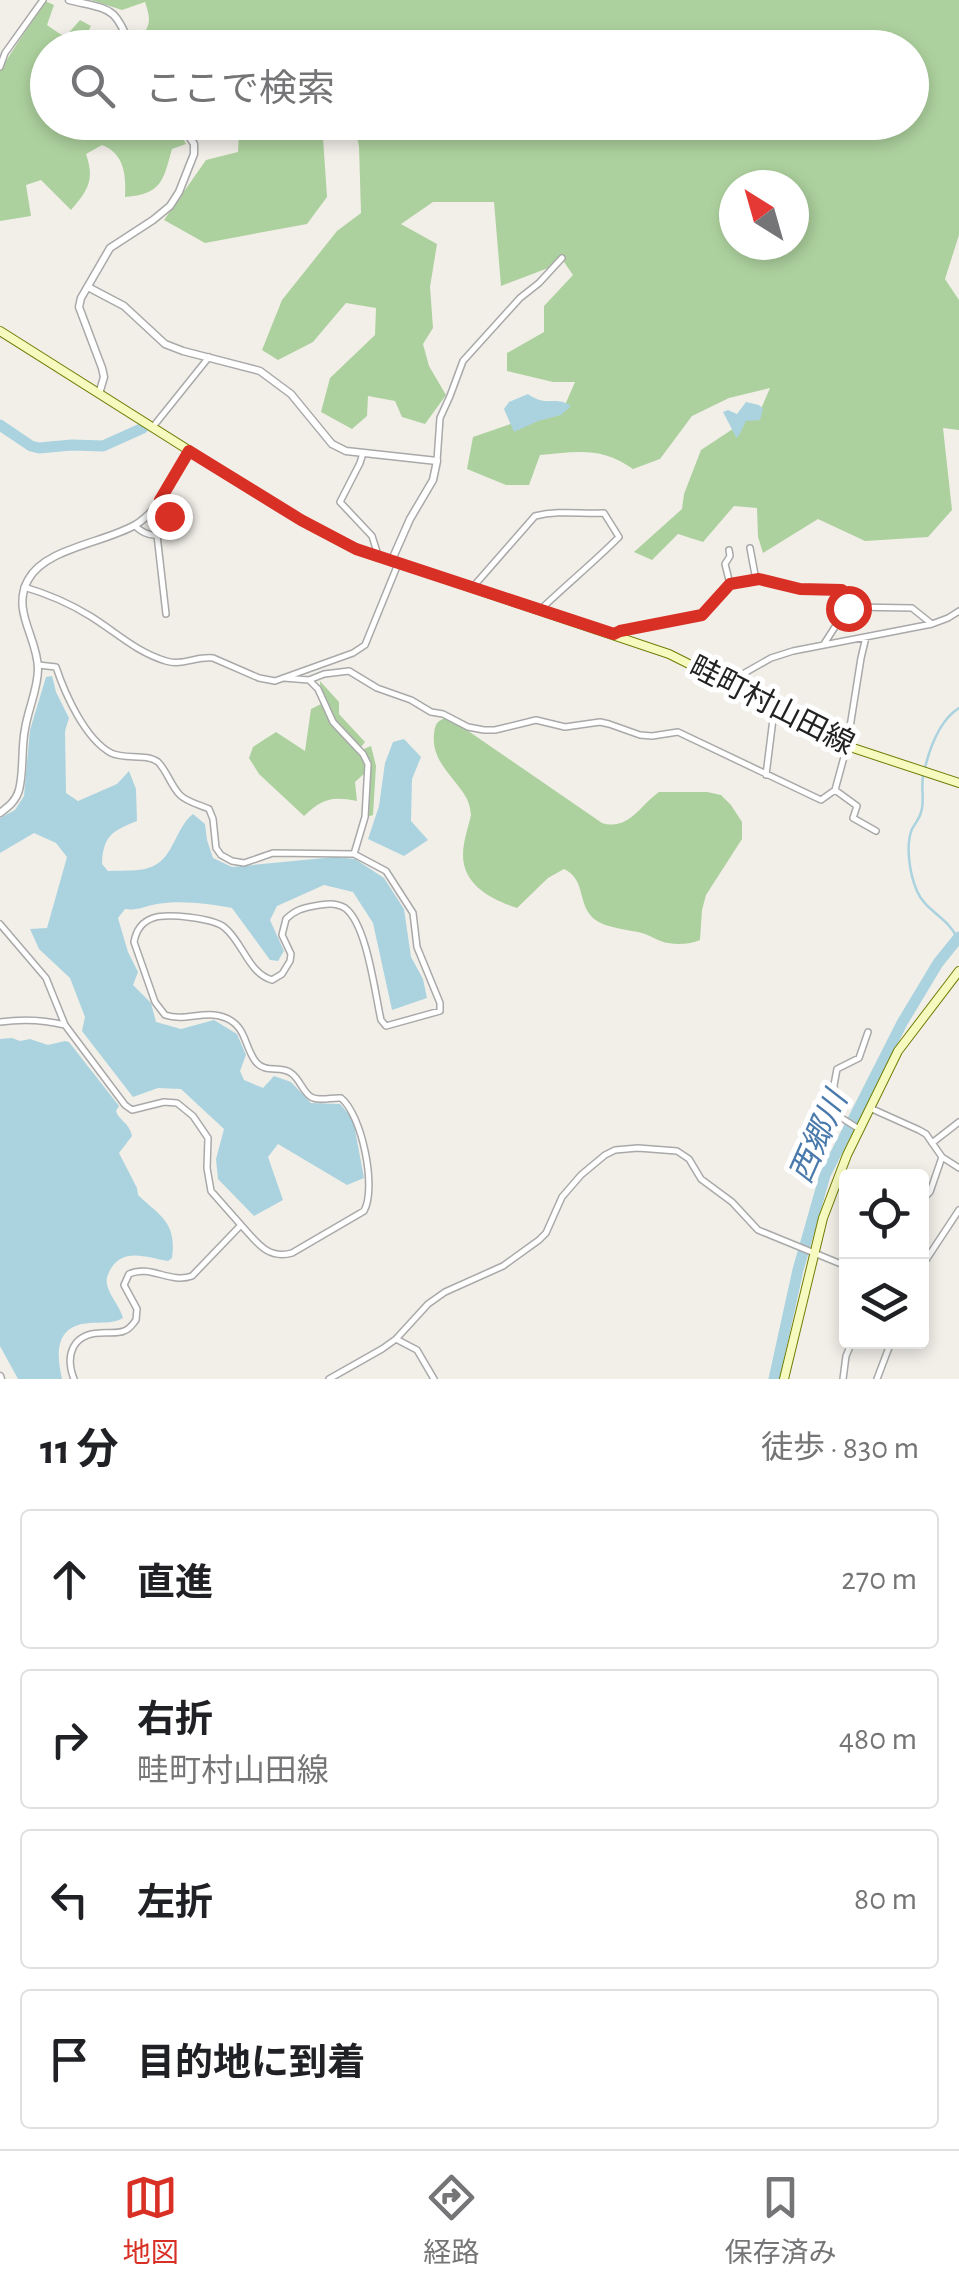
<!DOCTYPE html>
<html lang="ja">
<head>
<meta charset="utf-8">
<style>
  body { margin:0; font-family:"Alegreya Sans","Noto Sans JP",sans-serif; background:#f6f6f6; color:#202124 }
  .controls { position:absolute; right:30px; bottom:30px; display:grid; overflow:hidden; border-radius:10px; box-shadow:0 5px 15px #0003 }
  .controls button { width:90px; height:90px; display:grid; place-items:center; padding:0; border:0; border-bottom:2px solid #e0e0e0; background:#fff; color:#202124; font:50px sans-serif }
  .compass { position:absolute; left:719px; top:170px; width:90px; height:90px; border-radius:50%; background:#fff; box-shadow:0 5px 15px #0003; rotate:323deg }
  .stop { position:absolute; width:30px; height:30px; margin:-22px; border:8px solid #d93025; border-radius:50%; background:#fff }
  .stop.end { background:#d93025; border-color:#fff; box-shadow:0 2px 10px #0008 }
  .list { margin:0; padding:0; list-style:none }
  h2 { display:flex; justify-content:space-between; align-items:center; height:130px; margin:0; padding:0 40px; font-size:42px }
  h2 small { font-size:32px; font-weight:400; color:#757577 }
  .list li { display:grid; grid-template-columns:65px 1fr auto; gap:30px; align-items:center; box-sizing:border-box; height:140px; margin:0 20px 20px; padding:0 20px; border:2px solid #e0e0e0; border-radius:10px }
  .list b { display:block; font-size:38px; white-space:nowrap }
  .list p { margin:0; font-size:32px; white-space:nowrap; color:#757577 }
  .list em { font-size:32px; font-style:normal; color:#757577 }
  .icon { flex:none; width:55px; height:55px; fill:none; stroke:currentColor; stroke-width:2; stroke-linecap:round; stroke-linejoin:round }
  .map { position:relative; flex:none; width:959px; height:1379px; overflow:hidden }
  .search { position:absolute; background:#fff; box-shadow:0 5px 15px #0003; left:30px; right:30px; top:30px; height:110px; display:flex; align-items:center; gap:25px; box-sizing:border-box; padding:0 35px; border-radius:55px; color:#757577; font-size:38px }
  .sheet { height:770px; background:#fff }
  nav { display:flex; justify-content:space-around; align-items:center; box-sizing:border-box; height:140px; border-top:2px solid #e0e0e0; background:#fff; font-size:28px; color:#757577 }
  nav a { display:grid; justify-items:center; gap:5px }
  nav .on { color:#d93025 }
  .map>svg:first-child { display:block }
  .forest { fill:#add19e; fill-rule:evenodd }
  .water { fill:#aad3df }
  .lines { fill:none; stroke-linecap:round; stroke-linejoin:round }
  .stream { stroke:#aad3df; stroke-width:2.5 }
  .river { stroke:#aad3df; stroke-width:11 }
  .minor-casing { stroke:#a9a9a9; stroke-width:8 }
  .tertiary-casing { stroke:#a9a9a9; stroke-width:9 }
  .secondary-casing { stroke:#707d05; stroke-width:10 }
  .minor { stroke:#fff; stroke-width:5 }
  .tertiary { stroke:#fff; stroke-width:6 }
  .secondary { stroke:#f7fabf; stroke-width:8 }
  .route { stroke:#d93025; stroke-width:12 }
  .labels { text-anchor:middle; stroke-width:10; stroke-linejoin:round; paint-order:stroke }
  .street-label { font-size:30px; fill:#222; stroke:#fff }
  .water-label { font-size:32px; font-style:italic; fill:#4a7aab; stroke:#fff }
</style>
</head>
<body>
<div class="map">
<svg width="959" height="1379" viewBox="0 0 959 1379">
  <rect width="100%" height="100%" fill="#f2efe9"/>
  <!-- forest -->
  <path class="forest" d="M91 0H959V235L945 279 959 300V430L943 428 952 510 928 537 865 541 818 519 763 553 758 537 757 508 734 506 703 542 678 534 652 560 634 552 682 509 684 494 701 450 760 411 770 388 729 398 692 416 660 459 633 469C601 446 576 452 540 455L529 485H506L467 469 473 437 565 405 575 382H553L507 371V353L544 332V306L573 275 564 262 501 286 494 202H433L401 224 437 244 430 287 433 328 423 344 429 366 446 395 425 424 402 417 395 401 368 396 367 416 352 429 321 412 330 378 375 335 376 308 346 303 313 342 278 360 262 350 282 300 337 231 361 213 359 147 355 123 912 122V48L138 47 136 43C150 26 152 23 145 2L122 10ZM734 185H794V245H734Z
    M45 1 54 5 47 25 60 34 66 36 80 20 91 26 82 44 84 47 48 48V122L159 123 165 132 178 129 186 144 172 149C163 181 162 194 125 197 126 176 125 154 102 145L86 154C95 180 88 190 71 210L41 180 26 185 31 216 0 221V70Z
    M227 123H322L327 197 307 224 205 243 164 220 206 160 238 152 239 134Z
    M320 681 339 702V714L365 742 357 752 371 746 376 766 373 815 365 818V773L355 782 357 801C332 796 323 798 304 816L259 774 249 758 253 747 276 732 305 751 311 709 321 704Z
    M448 717 602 823C629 831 640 805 659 792H707L721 795 731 805 742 822V839L706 895 702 910 700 940C691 944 679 945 668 943 660 942 653 937 645 934 630 929 602 929 591 916 578 901 585 879 564 869L548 878 517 908C493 900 463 886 463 855 463 842 468 828 471 815 470 808 470 806 467 799 455 777 431 762 434 734 435 723 438 720 448 717Z"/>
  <!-- water -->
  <path class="water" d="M528 394C547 408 555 395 571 406L561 415 538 421 514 432 504 409 509 402Z
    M746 402 759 405 763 409 760 420 746 421 738 437H736L723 412 728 410 737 414Z
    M52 676 56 692 69 718 65 731 66 793 78 801 117 784 129 771 136 789 137 821C112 831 103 836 102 864L108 871C120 870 136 872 148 868 174 861 174 829 193 814L205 824 207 840 213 858 232 867 335 857 355 859 384 878 404 909 411 957 423 979 427 998 392 1010 373 923 353 892 324 885 277 906 270 920 284 951 278 961 270 960 232 908C208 904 182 900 157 904 145 906 138 911 125 909L118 918 128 952 138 972 133 985 151 1003 156 1022 181 1029 214 1020 237 1034 246 1055 240 1071 244 1080 263 1088 274 1076 291 1082 311 1103 340 1104 353 1119 364 1178 347 1185 278 1144 268 1157 283 1200 254 1216 218 1179 216 1159 224 1129 181 1089 158 1088 133 1097 82 1031 85 1017 70 978 39 949 30 929 47 928 67 857 56 843 34 833 0 853V818L15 810 24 796 30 730 46 677Z
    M404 739 421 757 412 779 411 821 428 840 404 856 368 839 379 806 385 763 393 742Z
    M12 1038 20 1041 30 1039 48 1045 65 1041 69 1042 119 1106 116 1111C120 1122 129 1122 132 1136L119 1153 137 1188 138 1195C160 1216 177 1222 172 1258L168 1261C147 1258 122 1246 109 1272 106 1279 106 1281 108 1288 112 1299 120 1307 123 1318 112 1324 102 1322 90 1323 55 1325 56 1353 62 1379H18L0 1346V1039Z"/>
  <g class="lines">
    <!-- stream -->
    <path class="stream" d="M957 938C949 918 925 911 917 891 910 875 905 846 912 829 916 822 921 817 922 808 924 797 921 787 923 776 928 753 938 721 959 708"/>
    <!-- river -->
    <path class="river" d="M0 425 31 446 39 448 72 445 103 446 143 428
      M774 1379 798 1270 825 1175 902 1023 938 963 959 937"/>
    <defs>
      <path id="minor" d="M0 67 5 53 43 0
        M152 428 209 357
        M363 453 360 463 340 502 372 536 378 555
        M437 461 440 418 450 396 463 361 520 298 539 283 562 258
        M135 525C139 531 149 536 157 535L169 516 160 500
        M157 535 166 614
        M750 548 756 580
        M729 550 730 556 725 564 730 584
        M24 587C48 594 69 603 90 616 116 632 136 652 166 661 182 666 197 656 213 658L259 678 275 681 353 653 365 645 398 564
        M472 588 535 516C559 510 580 514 604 513L619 537C593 563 566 585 540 610
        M614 634 702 615 730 584 759 579 771 580 800 589 843 591 847 597 849 605 853 607 912 608 932 624
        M824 644 849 605
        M38 665 56 667C65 694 85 739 111 753 125 760 146 753 158 762 167 771 171 786 180 795 187 802 200 805 209 809L213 819 216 848 221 855 232 861 244 863 273 853 354 854 386 871 413 913 417 947 440 1003V1011L386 1026 381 1020C375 994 367 924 345 908 335 902 325 904 314 906 303 908 295 910 286 919L282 935 291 954 290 961 282 974 272 980C248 973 243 942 224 927 212 918 167 913 153 918 141 922 136 931 134 942L155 1002 165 1015C186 1022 205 1009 226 1018 247 1027 244 1047 256 1062 266 1074 280 1065 291 1073 300 1079 302 1091 311 1097 320 1102 332 1097 341 1098 362 1115 377 1188 364 1211L292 1253C267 1260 256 1241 241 1225
        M284 678 309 680 324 674 349 671 377 688 411 700 431 712 443 714 468 727 484 730H495L536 720 565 727 600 722 609 724 640 735 652 736 678 732 821 800 835 790 847 746 861 658 866 637
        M309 680 318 689 333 722 363 754 368 764 365 817 354 854
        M727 683 771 658 793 651 932 624 948 618 959 611
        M766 775 774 711
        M835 790 857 806 853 818 876 831
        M0 924 46 978 65 1025 125 1105 132 1110 164 1102 177 1103 193 1116 208 1138 207 1168 211 1191 241 1225 192 1276C170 1284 150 1264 129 1274L124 1285 137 1309 136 1320C132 1325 130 1329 124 1331 117 1334 107 1332 100 1333 72 1334 65 1356 74 1379
        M0 1022C21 1019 45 1020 65 1025
        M870 1108 919 1130 926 1134 942 1157 959 1168
        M859 1129 837 1115 834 1085 837 1069 859 1058 868 1032
        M932 1143 959 1122
        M922 1200 930 1192 942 1157
        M922 1266 959 1210
        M396 1339 417 1350 434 1379
        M329 1379 382 1349 396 1339 428 1304 445 1292 503 1266 539 1240 546 1233 562 1197 581 1175 605 1155 615 1150 638 1148 677 1151 689 1159 701 1179 732 1202 758 1230 846 1266
        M843 1379 846 1356 852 1342
        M877 1379 891 1342"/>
      <path id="tertiary" d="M69 0C110 10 115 5 131 48
        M88 287 124 306 165 344 183 351 260 371 291 394 332 444 346 451 437 461 433 480 410 519 391 562
        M99 394 104 377 102 368 79 307 81 298 110 248 153 220 170 206 179 192 194 154V144L180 122
        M0 813C8 807 16 801 19 790 24 771 21 749 25 729 28 709 38 689 38 669 38 638 11 611 28 580 45 548 104 543 135 525 161 510 174 476 189 451
        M0 1376 1 1379"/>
      <path id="secondary" d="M0 331 258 494 301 520 356 549 669 654 727 683 779 714 847 746 959 783
        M784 1379 823 1218 847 1155 898 1051 959 971"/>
    </defs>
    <!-- minor casing -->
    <use href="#minor" class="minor-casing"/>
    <!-- tertiary casing -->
    <use href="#tertiary" class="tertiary-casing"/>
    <!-- secondary casing -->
    <use href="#secondary" class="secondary-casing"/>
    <!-- minor -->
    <use href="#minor" class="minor"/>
    <!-- tertiary -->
    <use href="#tertiary" class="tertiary"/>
    <!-- secondary -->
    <use href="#secondary" class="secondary"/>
  </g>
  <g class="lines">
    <!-- route -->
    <path class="route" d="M169 516 160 500 189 451 301 520 356 549 614 634 620 631 702 615 730 584 759 579 800 589 842 590 847 597 848 608"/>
  </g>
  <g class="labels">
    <!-- street labels -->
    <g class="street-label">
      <text transform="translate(772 705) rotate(27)" y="10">畦町村山田線</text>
    </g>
    <!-- water labels -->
    <g class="water-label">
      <text transform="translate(818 1137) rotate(-66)" y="11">西郷川</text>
    </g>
  </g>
</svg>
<div class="controls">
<button><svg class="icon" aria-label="locate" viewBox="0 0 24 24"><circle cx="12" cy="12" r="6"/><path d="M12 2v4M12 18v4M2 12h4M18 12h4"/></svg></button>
<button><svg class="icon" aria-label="layers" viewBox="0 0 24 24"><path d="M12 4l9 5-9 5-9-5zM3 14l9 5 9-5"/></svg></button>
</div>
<svg class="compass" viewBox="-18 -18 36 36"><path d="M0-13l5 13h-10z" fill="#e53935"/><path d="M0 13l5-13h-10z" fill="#757577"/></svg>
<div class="stop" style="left:848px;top:608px"></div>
<div class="stop end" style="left:169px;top:516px"></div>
<div class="search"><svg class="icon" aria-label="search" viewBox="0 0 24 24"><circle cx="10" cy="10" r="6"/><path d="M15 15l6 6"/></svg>ここで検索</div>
</div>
<section class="sheet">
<h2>11 分<small>徒歩 · 830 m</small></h2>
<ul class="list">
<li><svg class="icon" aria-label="ahead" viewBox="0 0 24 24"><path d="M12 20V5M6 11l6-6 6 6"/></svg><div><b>直進</b></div><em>270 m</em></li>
<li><svg class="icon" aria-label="right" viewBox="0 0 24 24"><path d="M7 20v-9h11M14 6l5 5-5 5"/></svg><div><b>右折</b><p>畦町村山田線</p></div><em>480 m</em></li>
<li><svg class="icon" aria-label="left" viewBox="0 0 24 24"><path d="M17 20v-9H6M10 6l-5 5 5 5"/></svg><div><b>左折</b></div><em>80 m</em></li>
<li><svg class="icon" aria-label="arrive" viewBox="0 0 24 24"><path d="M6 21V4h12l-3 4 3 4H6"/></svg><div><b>目的地に到着</b></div></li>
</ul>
</section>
<nav>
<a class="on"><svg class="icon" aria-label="map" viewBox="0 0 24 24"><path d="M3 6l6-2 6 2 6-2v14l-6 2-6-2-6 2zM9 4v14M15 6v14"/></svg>地図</a>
<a><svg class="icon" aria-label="directions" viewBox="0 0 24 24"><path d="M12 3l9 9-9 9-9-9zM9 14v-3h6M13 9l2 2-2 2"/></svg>経路</a>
<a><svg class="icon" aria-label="saved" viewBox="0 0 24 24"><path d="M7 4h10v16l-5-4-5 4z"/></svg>保存済み</a>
</nav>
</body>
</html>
